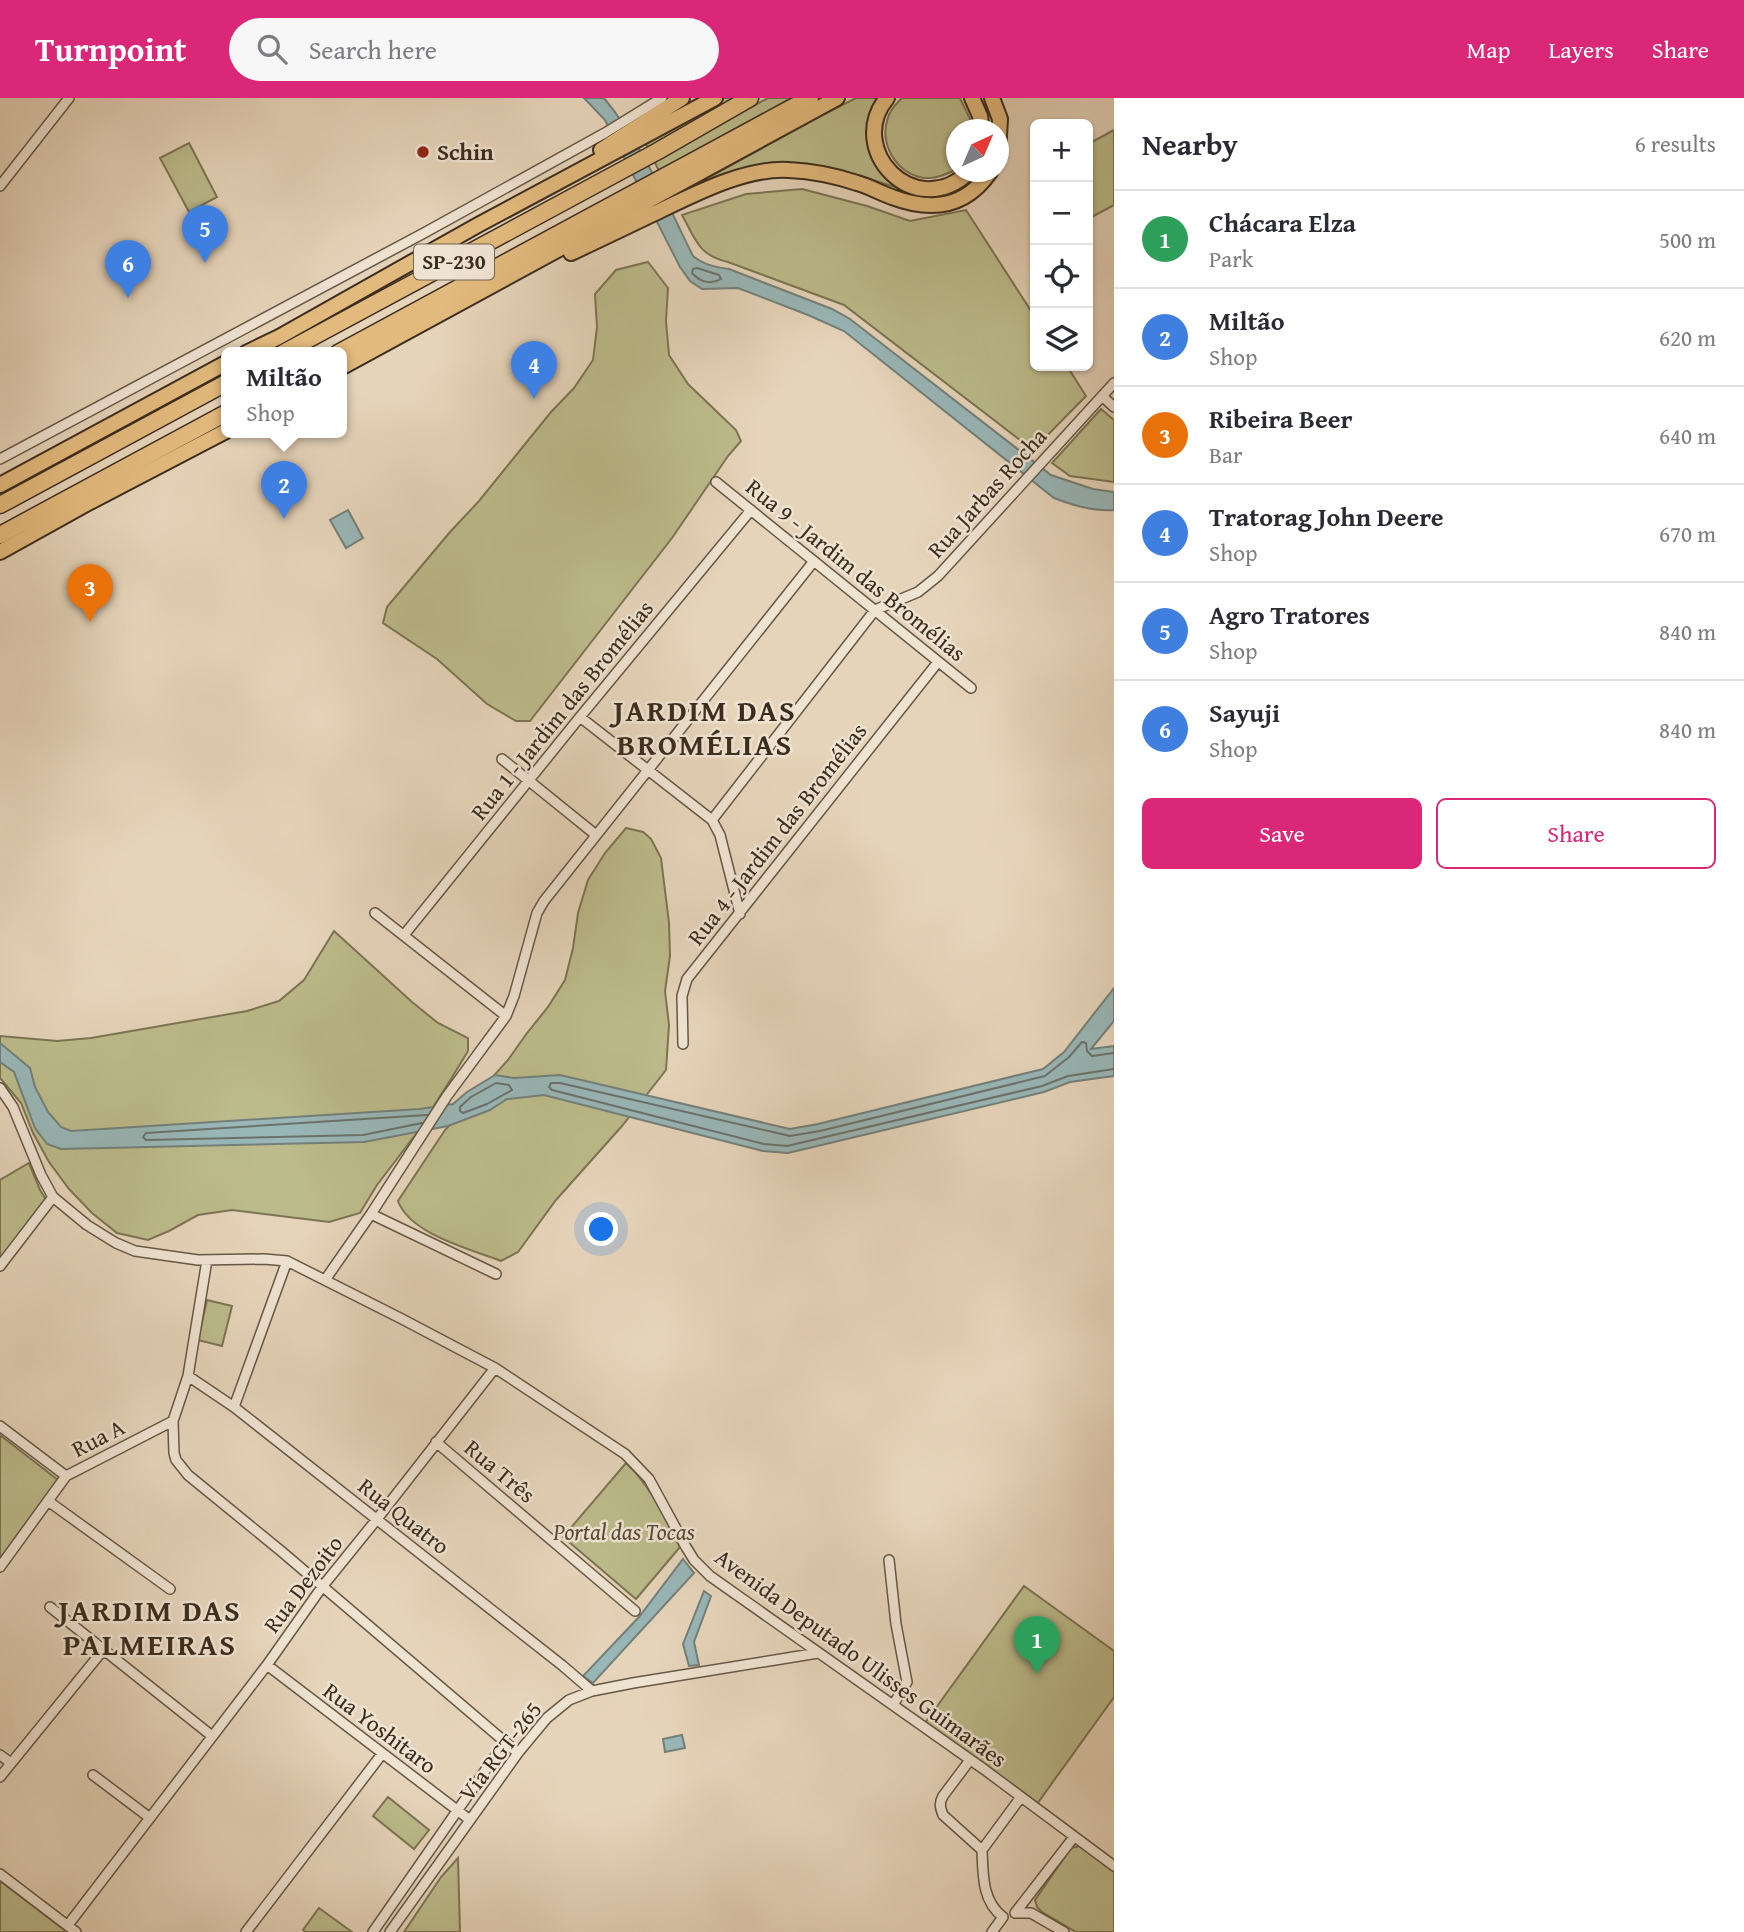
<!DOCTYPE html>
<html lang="en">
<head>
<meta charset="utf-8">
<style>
  body { margin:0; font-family:"Gentium Book Plus",serif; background:#f7f7f7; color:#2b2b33 }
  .controls { position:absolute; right:21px; top:21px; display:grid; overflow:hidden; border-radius:10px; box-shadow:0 2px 5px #0004 }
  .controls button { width:63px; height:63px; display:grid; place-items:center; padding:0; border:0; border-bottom:2px solid #e1e1e2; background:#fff; color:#2b2b33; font:35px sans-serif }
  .compass { position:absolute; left:946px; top:21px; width:63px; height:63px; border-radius:50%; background:#fff; box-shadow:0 2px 5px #0004; rotate:44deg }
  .you { position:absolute; left:602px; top:1132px; width:24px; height:24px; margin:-18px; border:5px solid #fff; border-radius:50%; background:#1a73e8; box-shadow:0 0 0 10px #1a73e833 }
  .badge { display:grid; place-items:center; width:46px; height:46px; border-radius:50%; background:#db2777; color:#fff; font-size:23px; font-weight:700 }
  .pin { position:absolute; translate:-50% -58px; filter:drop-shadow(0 2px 4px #0008) }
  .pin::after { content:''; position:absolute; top:37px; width:24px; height:21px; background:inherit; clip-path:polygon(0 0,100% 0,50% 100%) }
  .popup { position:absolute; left:221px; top:249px; width:126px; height:91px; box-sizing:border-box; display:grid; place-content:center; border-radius:10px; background:#fff; filter:drop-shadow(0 2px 5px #0005); font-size:23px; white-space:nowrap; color:#7c7c81 }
  .popup b { font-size:26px; color:#2b2b33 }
  .popup::after { content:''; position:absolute; left:50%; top:100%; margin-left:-14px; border:14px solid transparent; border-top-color:#fff }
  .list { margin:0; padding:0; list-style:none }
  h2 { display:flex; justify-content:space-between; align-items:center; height:91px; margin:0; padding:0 28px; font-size:30px }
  h2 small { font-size:23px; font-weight:400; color:#7c7c81 }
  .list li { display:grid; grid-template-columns:46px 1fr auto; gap:21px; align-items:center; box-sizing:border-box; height:98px; padding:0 28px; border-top:2px solid #e1e1e2 }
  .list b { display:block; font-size:26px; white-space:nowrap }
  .list p { margin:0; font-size:23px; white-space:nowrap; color:#7c7c81 }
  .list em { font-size:23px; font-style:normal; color:#7c7c81 }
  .actions { display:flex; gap:14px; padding:21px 28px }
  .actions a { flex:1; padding:16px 0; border:2px solid #db2777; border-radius:10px; text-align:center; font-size:24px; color:#db2777 }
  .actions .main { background:#db2777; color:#fff }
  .icon { flex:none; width:38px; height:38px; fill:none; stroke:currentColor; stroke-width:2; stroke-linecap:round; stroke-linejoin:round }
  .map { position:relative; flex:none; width:1114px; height:1834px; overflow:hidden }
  header { display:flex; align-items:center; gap:42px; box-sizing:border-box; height:98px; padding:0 35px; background:#db2777; color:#fff }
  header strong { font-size:33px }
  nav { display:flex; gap:38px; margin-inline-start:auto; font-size:24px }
  .search { width:490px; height:63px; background:#f7f7f7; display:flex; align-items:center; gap:18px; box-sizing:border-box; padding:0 24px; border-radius:38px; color:#7c7c81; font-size:26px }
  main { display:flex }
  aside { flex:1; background:#fff }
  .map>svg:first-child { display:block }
  .green { fill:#bcbb8b; stroke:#7c7454; stroke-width:2 }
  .water { fill:#99b7b8; stroke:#73807a; stroke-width:2 }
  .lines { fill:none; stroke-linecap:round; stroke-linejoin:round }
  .shore { stroke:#6a726b; stroke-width:2 }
  .street-casing { stroke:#665745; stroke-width:12 }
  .primary-casing { stroke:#3b2d1e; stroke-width:18 }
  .highway-casing { stroke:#3b2d1e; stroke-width:19 }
  .street { stroke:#efe3d2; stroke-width:9 }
  .primary { stroke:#e3ba7d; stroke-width:14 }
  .highway { stroke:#e3ba7d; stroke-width:16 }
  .poi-dot { fill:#8f2418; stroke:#efe3d2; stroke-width:2.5 }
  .labels { text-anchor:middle; stroke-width:5; stroke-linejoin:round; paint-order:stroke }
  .shield { fill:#efe3d2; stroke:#716454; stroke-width:2 }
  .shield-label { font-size:21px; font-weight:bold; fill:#3b2d1e }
  .poi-label { font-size:23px; font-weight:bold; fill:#3b2d1e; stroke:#efe3d2; text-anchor:start }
  .street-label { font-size:23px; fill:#3b2d1e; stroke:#efe3d2 }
  .park-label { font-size:23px; font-style:italic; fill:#554934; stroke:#efe3d2 }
  .district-label { font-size:30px; font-weight:bold; letter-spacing:2px; fill:#3b2d1e; stroke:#efe3d2 }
</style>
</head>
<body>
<header>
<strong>Turnpoint</strong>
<div class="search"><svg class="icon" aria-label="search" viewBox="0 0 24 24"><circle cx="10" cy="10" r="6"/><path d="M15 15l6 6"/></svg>Search here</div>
<nav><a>Map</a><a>Layers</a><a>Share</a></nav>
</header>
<main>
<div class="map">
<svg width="1114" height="1834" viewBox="0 0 1114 1834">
  <rect width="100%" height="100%" fill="#e6d4ba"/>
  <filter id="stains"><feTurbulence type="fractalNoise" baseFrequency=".00286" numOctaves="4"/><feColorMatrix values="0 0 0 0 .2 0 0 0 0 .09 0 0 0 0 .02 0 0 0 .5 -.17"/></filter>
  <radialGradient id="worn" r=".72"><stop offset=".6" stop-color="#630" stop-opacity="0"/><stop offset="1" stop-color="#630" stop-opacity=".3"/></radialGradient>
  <!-- green -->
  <path class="green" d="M724 0H741L648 50 644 43Z
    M768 0H791L659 73 654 63Z
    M856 0H877C857 38 867 63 898 90 876 83 853 75 831 70 783 59 733 76 688 91L813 22Z
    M902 0H960L970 21 972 31 956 32V70L955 72C947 76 938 80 929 80 901 81 879 49 887 23 889 13 895 7 902 0Z
    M1114 32V107L1088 121V46Z
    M189 45 217 99 189 114 160 60Z
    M802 91 867 108 910 123 966 112 1035 219V268H1067L1086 298 1033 352 844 207 728 164C698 157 696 142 682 117L746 96Z
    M648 164 668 190 666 223 669 257 688 286 736 332 741 343 728 358 672 440 530 623H516L487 606 437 561 383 525 387 509 450 434 479 403 551 314 574 290 593 262 597 229 595 196 616 172Z
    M1101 311 1114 322V384L1070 378 1052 365Z
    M626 730 643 734 651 741 661 760 669 825 670 858 665 893 669 927 666 972 622 1028 556 1102 518 1154 501 1163C470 1151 410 1136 398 1103L445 1032 508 962 527 935 548 909 565 882 573 850 578 815 588 782 605 755Z
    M334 833 412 904 438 925 468 940V953L451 981 416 1036 377 1087 360 1115 329 1124 232 1112 198 1117 169 1133 148 1142 117 1135 92 1115 69 1091 49 1064 33 1035 21 1005 0 980V938L57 943 91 940 247 913 279 903 304 882Z
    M29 1065 40 1092 47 1103 0 1163V1082Z
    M207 1202 232 1208 222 1248 198 1242Z
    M0 1337 58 1382 0 1461Z
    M626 1365C651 1388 664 1419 680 1449L636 1501 563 1439Z
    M1024 1488 1114 1553V1599L1037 1706 925 1625Z
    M388 1699 429 1732 414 1751 373 1718Z
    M1080 1748 1114 1773V1834H1076L1042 1814 1037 1809 1035 1802 1071 1750Z
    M458 1760 460 1834H404L441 1779Z
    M0 1783 67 1834H0Z
    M319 1810 352 1834H306L303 1832Z"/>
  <!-- water -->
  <path class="water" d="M584 0H604C643 47 666 104 693 158 704 167 715 169 729 171L832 211 850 221 1051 377 1093 391 1114 394V412C1094 414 1072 407 1054 400L844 233 808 217 738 190 702 191 690 183 680 169 605 22Z
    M348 412 363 440 346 450 330 422Z
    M1114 890V923L1091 951 1114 948V978L1070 984 1044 994 788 1055 763 1053 544 997 507 1001 490 1012 448 1028 364 1044 61 1051 47 1046 35 1030 14 974 0 964V945L30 970 35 989 48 1014 61 1029 71 1033 420 1011 453 1006 467 994 495 977 514 980 560 977 790 1031 818 1026 1043 971 1064 954Z
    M683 1461 694 1475 593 1585 583 1578 639 1519Z
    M704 1493 711 1498 694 1544 699 1567 689 1568 683 1546Z
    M682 1637 685 1650 665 1654 663 1641Z"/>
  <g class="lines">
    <!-- shore -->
    <path class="shore" d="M697 170 719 177 721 181C711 187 700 184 692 175L693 171Z
      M1114 955 1092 958 1087 953 1086 945 1082 944 1069 959 1045 978 820 1033 790 1038 560 985H551L549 989 552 992 764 1046 787 1048 1042 988 1068 978 1114 971
      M496 985 509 987 512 992 487 1006 463 1015 460 1013V1009L471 999Z
      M422 1025 363 1037 146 1042 143 1039 146 1035 427 1017"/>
    <defs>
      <path id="street" d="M0 88 69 0
        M1102 298 1114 309
        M0 361 424 135 605 35 662 0
        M716 384 971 590
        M580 619 712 722 720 737 740 816
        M502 661 596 737
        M712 722 875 512 918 494 938 478 1114 285
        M375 815 506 918
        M404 837 580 619 751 412
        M683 946 682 898 687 881 938 564
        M0 990 13 1009 41 1077 53 1099 87 1127 116 1145 135 1153 198 1162 264 1161 287 1163 402 1221 495 1270 625 1356 649 1381 686 1449 694 1462 710 1478 985 1672 1114 1768
        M371 1116 496 1176
        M207 1162 188 1278 173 1323 174 1355 176 1362 188 1377 281 1453 518 1655
        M0 1168 53 1099
        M325 1182 371 1116 447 998 506 918 514 898 537 815 544 803 814 463
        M188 1278 234 1309 563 1568 592 1593
        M234 1309 287 1163
        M0 1328 66 1378
        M436 1344 635 1513
        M48 1403 170 1491
        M889 1462 896 1526 907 1584 893 1607
        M0 1469 66 1378 173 1323
        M50 1509 212 1638
        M267 1567 470 1722
        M0 1657 11 1665
        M970 1662 943 1698C939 1705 940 1709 943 1717L982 1752C983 1777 982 1803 1003 1819
        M93 1677 150 1720
        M0 1679 104 1551
        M982 1752 1021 1699
        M0 1776 76 1834
        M1015 1815 1074 1739
        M1015 1815H1031L1064 1834
        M68 1827 267 1567 322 1489 377 1421 495 1270
        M246 1834 382 1656
        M373 1834 505 1644
        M390 1834 518 1655 547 1620 569 1602 592 1593 633 1585 818 1555
        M992 1834 1003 1819"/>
      <path id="primary" d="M887 0C845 51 914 125 969 74
        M972 0 980 18 982 32
        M992 0 1000 21 998 56
        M601 52 682 0
        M571 155C599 142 626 129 653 116 693 97 745 69 789 72 812 73 836 78 857 85 869 88 880 95 892 99 932 114 965 110 990 74
        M246 255 279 239 478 127 715 0
        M342 269 837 0
        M0 387 226 265
        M0 454 90 404 226 333"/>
      <path id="highway" d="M283 255 658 53 750 0
        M338 255 810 0
        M0 407 226 285
        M0 437 226 315"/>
    </defs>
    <!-- street casing -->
    <use href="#street" class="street-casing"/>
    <!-- primary casing -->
    <use href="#primary" class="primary-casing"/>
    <!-- highway casing -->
    <use href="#highway" class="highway-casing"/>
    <!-- street -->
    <use href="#street" class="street"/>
    <!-- primary -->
    <use href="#primary" class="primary"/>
    <!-- highway -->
    <use href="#highway" class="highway"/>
  </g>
  <!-- markers -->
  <circle class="poi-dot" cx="423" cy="54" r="7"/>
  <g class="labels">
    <!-- shield labels -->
    <rect class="shield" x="414" y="146.5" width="80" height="35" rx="5"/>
    <g class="shield-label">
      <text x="454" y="171">SP-230</text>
    </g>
    <!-- poi labels -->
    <g class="poi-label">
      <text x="437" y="62">Schin</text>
    </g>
    <!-- street labels -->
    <g class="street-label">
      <text transform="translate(987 395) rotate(-48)" y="8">Rua Jarbas Rocha</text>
      <text transform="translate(856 472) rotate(39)" y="8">Rua 9 - Jardim das Bromélias</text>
      <text transform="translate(562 612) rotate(-51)" y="8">Rua 1 - Jardim das Bromélias</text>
      <text transform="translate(777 736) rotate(-52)" y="8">Rua 4 - Jardim das Bromélias</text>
      <text transform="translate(98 1340) rotate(-27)" y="8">Rua A</text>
      <text transform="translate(500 1373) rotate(40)" y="8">Rua Três</text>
      <text transform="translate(404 1418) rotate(38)" y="8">Rua Quatro</text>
      <text transform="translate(303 1486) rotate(-53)" y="8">Rua Dezoito</text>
      <text transform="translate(861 1560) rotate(36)" y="8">Avenida Deputado Ulisses Guimarães</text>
      <text transform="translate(380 1630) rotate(37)" y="8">Rua Yoshitaro</text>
      <text transform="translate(500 1653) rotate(-52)" y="8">Via RGT-265</text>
    </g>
    <!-- park labels -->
    <g class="park-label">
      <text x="624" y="1442">Portal das Tocas</text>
    </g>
    <!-- district labels -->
    <g class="district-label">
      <text x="705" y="623">JARDIM DAS<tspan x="705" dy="34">BROMÉLIAS</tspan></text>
      <text x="150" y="1523">JARDIM DAS<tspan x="150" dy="34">PALMEIRAS</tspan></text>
    </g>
  </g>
  <rect width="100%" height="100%" filter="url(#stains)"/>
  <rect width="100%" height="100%" fill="url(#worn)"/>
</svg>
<div class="controls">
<button>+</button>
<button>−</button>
<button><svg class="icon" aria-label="locate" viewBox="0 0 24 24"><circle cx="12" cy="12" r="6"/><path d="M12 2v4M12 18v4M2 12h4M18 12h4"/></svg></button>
<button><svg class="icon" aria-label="layers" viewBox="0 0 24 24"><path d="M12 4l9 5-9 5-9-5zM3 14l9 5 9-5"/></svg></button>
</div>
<svg class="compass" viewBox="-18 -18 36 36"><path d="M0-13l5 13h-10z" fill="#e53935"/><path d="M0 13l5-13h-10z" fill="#7c7c81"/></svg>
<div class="you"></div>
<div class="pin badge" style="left:1037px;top:1576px;background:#2e9e5b">1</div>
<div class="pin badge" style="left:284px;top:421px;background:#3f7fe0">2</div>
<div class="popup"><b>Miltão</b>Shop</div>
<div class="pin badge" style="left:90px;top:524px;background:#e8710a">3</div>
<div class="pin badge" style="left:534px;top:301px;background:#3f7fe0">4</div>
<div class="pin badge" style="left:205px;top:165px;background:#3f7fe0">5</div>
<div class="pin badge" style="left:128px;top:200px;background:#3f7fe0">6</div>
</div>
<aside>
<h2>Nearby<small>6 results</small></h2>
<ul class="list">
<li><span class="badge" style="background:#2e9e5b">1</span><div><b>Chácara Elza</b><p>Park</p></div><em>500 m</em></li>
<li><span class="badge" style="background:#3f7fe0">2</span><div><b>Miltão</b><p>Shop</p></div><em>620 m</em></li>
<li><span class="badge" style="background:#e8710a">3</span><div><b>Ribeira Beer</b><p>Bar</p></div><em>640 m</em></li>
<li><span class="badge" style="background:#3f7fe0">4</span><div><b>Tratorag John Deere</b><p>Shop</p></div><em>670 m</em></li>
<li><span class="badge" style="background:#3f7fe0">5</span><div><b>Agro Tratores</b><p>Shop</p></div><em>840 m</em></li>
<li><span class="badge" style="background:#3f7fe0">6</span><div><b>Sayuji</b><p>Shop</p></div><em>840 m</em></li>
</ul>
<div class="actions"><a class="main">Save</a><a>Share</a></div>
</aside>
</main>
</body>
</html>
